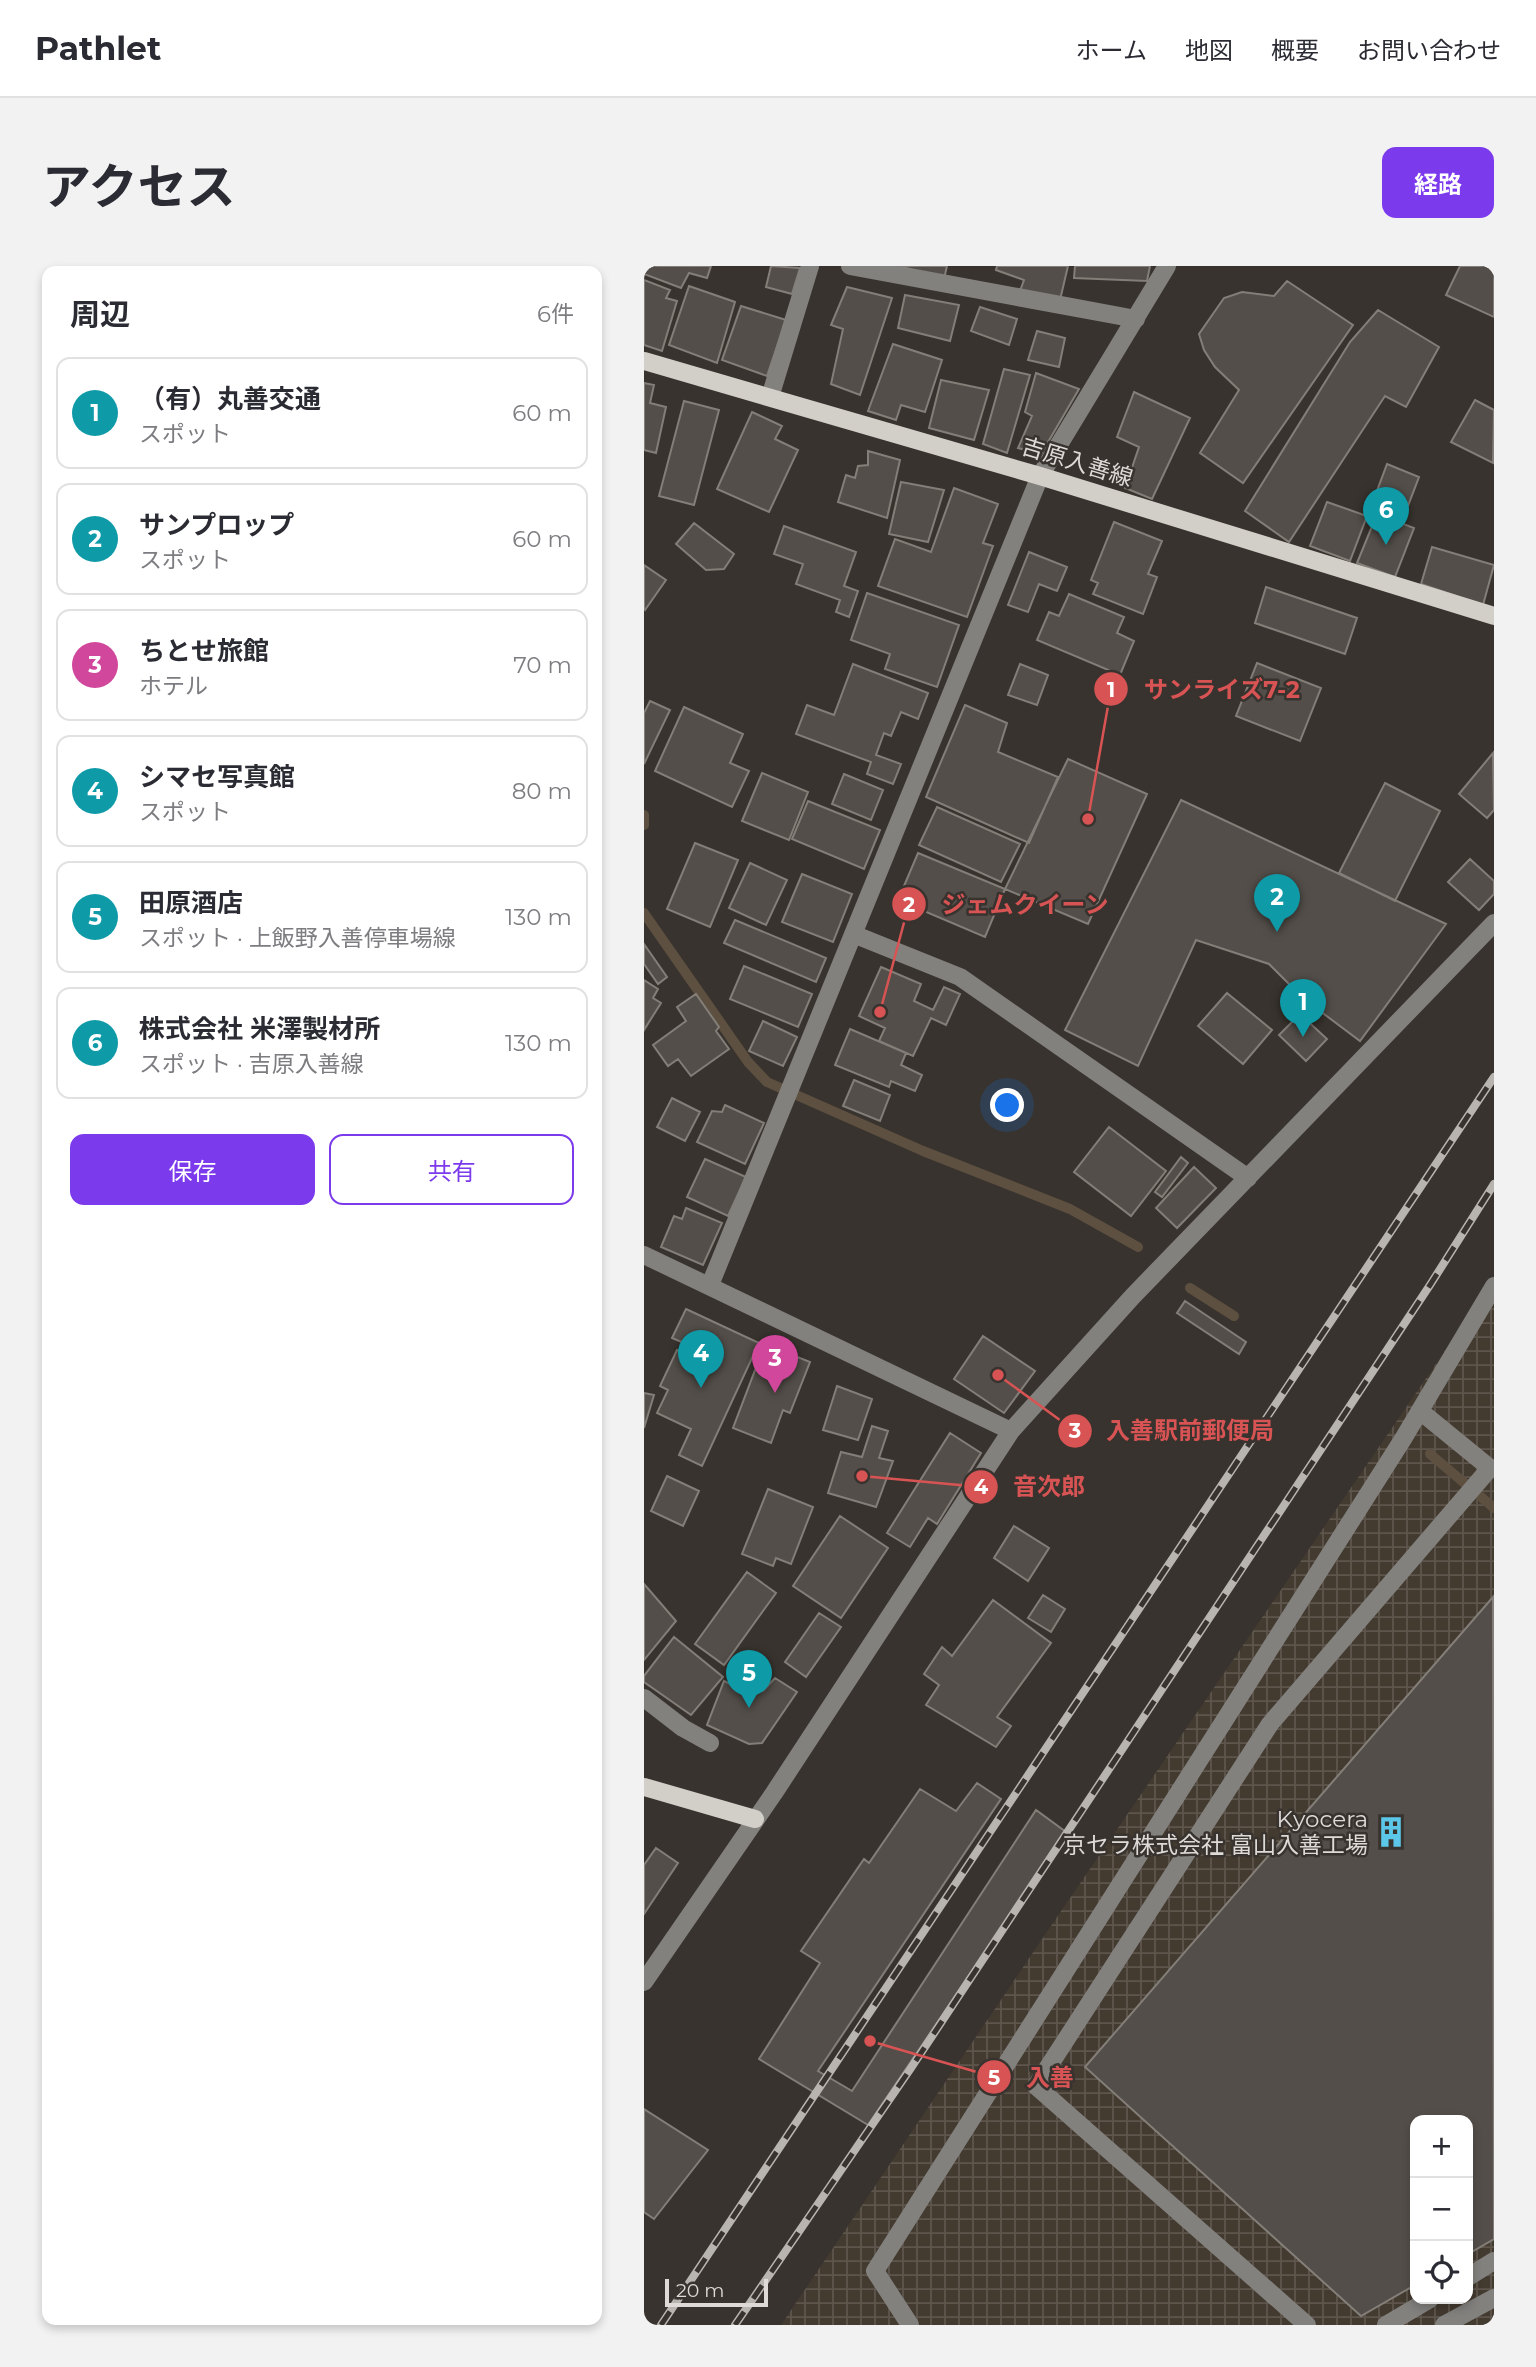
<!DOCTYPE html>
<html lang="ja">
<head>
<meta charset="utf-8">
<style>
  body { margin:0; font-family:Montserrat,"Noto Sans JP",sans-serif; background:#f2f2f3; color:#2b2b33 }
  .controls { position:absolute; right:21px; bottom:21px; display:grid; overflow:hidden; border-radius:14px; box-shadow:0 4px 10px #0003 }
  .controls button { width:63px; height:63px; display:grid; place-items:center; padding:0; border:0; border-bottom:2px solid #e1e1e2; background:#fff; color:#2b2b33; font:35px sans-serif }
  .scale { position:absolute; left:21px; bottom:18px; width:103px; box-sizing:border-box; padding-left:7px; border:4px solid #dddad7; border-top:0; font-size:19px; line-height:24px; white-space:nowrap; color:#dddad7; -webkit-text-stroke:5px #38332e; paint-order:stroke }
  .you { position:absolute; left:364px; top:840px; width:24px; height:24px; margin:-18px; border:5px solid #fff; border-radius:50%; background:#1a73e8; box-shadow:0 0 0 10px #1a73e833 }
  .badge { display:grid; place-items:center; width:46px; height:46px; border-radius:50%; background:#7c3aed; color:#fff; font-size:23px; font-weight:700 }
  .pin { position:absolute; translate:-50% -58px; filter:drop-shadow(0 2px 4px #0008) }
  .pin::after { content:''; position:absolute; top:37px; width:24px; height:21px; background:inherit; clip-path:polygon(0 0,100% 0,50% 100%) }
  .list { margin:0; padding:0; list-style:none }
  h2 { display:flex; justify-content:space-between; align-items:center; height:91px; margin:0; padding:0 28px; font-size:30px }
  h2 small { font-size:23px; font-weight:400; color:#7c7c81 }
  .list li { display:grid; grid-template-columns:46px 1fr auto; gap:21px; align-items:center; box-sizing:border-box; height:112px; margin:0 14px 14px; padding:0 14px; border:2px solid #e1e1e2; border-radius:14px }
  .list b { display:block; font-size:26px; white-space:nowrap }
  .list p { margin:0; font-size:23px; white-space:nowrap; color:#7c7c81 }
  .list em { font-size:23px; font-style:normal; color:#7c7c81 }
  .actions { display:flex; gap:14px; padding:21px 28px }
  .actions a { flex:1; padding:16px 0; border:2px solid #7c3aed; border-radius:14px; text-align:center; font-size:24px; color:#7c3aed }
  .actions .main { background:#7c3aed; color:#fff }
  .icon { flex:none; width:38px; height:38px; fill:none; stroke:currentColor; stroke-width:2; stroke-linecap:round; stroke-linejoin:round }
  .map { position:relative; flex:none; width:850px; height:2059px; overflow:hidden; border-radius:14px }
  header { display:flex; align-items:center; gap:42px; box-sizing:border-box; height:98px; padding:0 35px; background:#fff; border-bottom:2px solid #e1e1e2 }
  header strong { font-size:33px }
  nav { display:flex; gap:38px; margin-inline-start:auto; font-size:24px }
  .intro { display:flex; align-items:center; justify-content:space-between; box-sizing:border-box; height:168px; padding:0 42px }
  h1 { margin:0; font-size:49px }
  .button { padding:18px 32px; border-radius:14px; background:#7c3aed; color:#fff; font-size:24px; font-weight:700 }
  main { display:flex; gap:42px; padding:0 42px }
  aside { flex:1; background:#fff; border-radius:14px; box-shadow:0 4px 10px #0003 }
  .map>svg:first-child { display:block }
  .industrial { fill:url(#industrial-grid); fill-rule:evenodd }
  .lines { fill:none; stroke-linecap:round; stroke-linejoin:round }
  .stream { stroke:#5d5040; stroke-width:10 }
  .building { fill:#534e49; stroke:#837e78; stroke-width:2 }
  .minor { stroke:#83817e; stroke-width:18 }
  .major { stroke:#d2cec8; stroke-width:18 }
  .rail-casing { stroke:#b8b5b1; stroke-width:8 }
  .rail { stroke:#38332e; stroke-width:5; stroke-dasharray:16; stroke-linecap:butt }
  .labels { text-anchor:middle; stroke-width:5; stroke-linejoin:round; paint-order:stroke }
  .street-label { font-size:23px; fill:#dddad7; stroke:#38332e }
  .poi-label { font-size:23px; fill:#dddad7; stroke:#38332e; text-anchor:end }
  .leader { fill:none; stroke:#d85454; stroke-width:2.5 }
  .callout-dot { fill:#d85454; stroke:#38332e; stroke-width:2.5 }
  .mark-label { font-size:21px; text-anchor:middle; font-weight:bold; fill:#fff }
  .callout-label { font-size:24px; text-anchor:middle; font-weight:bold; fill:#d85454; stroke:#38332e; stroke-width:5; stroke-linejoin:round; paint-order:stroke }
</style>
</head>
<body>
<header>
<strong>Pathlet</strong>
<nav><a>ホーム</a><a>地図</a><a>概要</a><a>お問い合わせ</a></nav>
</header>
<div class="intro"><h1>アクセス</h1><a class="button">経路</a></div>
<main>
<aside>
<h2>周辺<small>6件</small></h2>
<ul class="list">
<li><span class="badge" style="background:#0f9aa8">1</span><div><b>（有）丸善交通</b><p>スポット</p></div><em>60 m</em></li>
<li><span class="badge" style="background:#0f9aa8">2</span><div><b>サンプロップ</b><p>スポット</p></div><em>60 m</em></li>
<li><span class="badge" style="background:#d1479c">3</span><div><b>ちとせ旅館</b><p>ホテル</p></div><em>70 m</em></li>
<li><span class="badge" style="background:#0f9aa8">4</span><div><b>シマセ写真館</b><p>スポット</p></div><em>80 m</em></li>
<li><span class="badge" style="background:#0f9aa8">5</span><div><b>田原酒店</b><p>スポット · 上飯野入善停車場線</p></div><em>130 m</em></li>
<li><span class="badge" style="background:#0f9aa8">6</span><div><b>株式会社 米澤製材所</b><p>スポット · 吉原入善線</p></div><em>130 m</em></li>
</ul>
<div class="actions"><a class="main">保存</a><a>共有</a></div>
</aside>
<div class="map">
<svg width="850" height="2059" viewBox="0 0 850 2059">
  <defs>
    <pattern id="industrial-grid" width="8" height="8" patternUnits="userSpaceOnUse" patternTransform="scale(1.75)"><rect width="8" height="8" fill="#433a30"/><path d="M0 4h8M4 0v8" fill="none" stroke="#5e564d"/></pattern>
  </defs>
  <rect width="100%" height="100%" fill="#38332e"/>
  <!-- industrial -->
  <path class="industrial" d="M850 1013V2059H137L413 1651ZM771 1854H824V2033H771Z"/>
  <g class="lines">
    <!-- stream -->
    <path class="stream" d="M0 549V559
      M0 647 104 796 123 816 279 885 426 943 494 981
      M546 1022 590 1050
      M786 1188 850 1242"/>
  </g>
  <!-- building -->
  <path class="building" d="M0 0H67L63 12 45 7 37 22 0 8Z
    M127 0 156 2 148 28 122 21Z
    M255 0H303L300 13Z
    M353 0H424L416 34 376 25 380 14 352 4Z
    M431 0H506L503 15 430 12Z
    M816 0H850V51L802 29Z
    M0 14 26 24 22 32 33 35 18 85 0 79Z
    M643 15 709 59 599 217 556 187 595 124 571 101 560 84 555 68 580 32 598 26 630 30Z
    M45 20 91 36 73 97 25 79Z
    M203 21 248 32 216 129 187 118 199 63 187 59Z
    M261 29 315 39 306 75 254 62Z
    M97 40 142 54 123 110 78 94Z
    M336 41 373 53 365 79 327 65Z
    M734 44 795 81 762 141 741 130 645 276 601 245 706 76Z
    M393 65 421 72 415 101 384 94Z
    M249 78 298 94 281 146 257 139 252 154 224 145Z
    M360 103 386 109 363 187 339 178Z
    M392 107 435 123 397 188 374 182 388 150 381 146Z
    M297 114 345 124 330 174 285 162Z
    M0 117 10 119 6 137 22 141 12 187 0 184Z
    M490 126 546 152 508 233 481 222 495 181 473 171Z
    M831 134 850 144 849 197 807 176Z
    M40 135 75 144 50 239 15 230Z
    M108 146 138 160 131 173 154 184 125 246 73 223Z
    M224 185 256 194 243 252 194 236 202 209 211 212 214 200 224 199Z
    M743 198 775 211 759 253 727 241Z
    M257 216 300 224 284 276 245 268Z
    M310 222 354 238 339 277 349 280 323 351 234 320 251 273 287 286Z
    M683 236 723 250 706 295 666 280Z
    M733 248 770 262 751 311 713 297Z
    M470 256 518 275 504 308 513 311 499 348 449 328 454 317 447 314Z
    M50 257 90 288 80 303 62 304 32 278Z
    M140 260 212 286 200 320 214 325 205 351 192 346 196 334 152 318 159 298 130 288Z
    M788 281 850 299 839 339 777 318Z
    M385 286 423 301 413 325 395 318 384 346 364 339Z
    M0 299 22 314 1 344 0 343Z
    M622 321 713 352 701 388 611 357Z
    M223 327 315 359 293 421 241 403 246 388 207 374Z
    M425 328 480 351 473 367 490 375 476 409 393 374 405 346 415 350Z
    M613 397 677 422 656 475 592 450Z
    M209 398 284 427 274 453 257 446 247 470 240 467 232 489 257 498 249 518 223 508 227 496 152 468 163 439 190 449Z
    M376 398 404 409 393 439 364 429Z
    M6 435 26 444 0 498V447Z
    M321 439 363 457 354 486 414 511 385 577 282 531Z
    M40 441 99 468 86 497 105 505 88 541 11 505Z
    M849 487 850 544 843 552 815 528Z
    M424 493 503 528 444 658 361 623Z
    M118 507 164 526 145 574 98 555Z
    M200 508 239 524 227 554 188 538Z
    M741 517 796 545 751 635 695 607Z
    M537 534 802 658 716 775 660 733 625 698 552 674 494 800 421 764Z
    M164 535 236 564 220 603 148 573Z
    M293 541 376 578 357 616 275 579Z
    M51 577 94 594 66 661 23 643Z
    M274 587 361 623 341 671 254 634Z
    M826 593 850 615V628L835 644 804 616Z
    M106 597 143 614 122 659 85 642Z
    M158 608 208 628 189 676 138 656Z
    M91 654 182 692 172 716 80 677Z
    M0 678 23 711 14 718 0 698Z
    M100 700 168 728 154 761 86 733Z
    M237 701 277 718 270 735 289 744 300 721 316 728 302 759 287 752 269 790 235 775 241 762 215 750Z
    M0 714 14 723 9 732 17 737 0 764Z
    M583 727 628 764 599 798 554 760Z
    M52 728 75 761 72 765 85 783 47 810 34 793 24 800 9 779 42 755 33 741Z
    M656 748 683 773 662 795 635 769Z
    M119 755 153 771 139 800 105 785Z
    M206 763 262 787 257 799 278 809 271 825 247 815 245 821 191 799Z
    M210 814 246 829 236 855 199 840Z
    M28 832 56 846 41 875 13 861Z
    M81 839 120 857 101 898 53 876 68 845 78 846Z
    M465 861 522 905 487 950 430 906Z
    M537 891 544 897 518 931 511 926Z
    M61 893 102 911 84 950 43 931Z
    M550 901 572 922 533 962 512 942Z
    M42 942 78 957 59 999 17 981 30 950 38 953Z
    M541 1035 602 1076 595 1088 533 1047Z
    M42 1043 115 1077 58 1200 35 1189 47 1163 13 1147 24 1124 16 1120 33 1084 50 1091 54 1083 28 1072Z
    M339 1070 391 1105 360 1147 310 1113Z
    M121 1078 166 1096 146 1147 139 1144 127 1177 89 1162Z
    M193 1120 228 1133 214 1174 179 1164Z
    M0 1127 10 1129 0 1162Z
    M228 1160 244 1165 235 1192 249 1195 232 1241 184 1227 197 1186 218 1191Z
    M306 1167 337 1187 293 1258 284 1252 266 1281 243 1267Z
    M23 1210 55 1225 39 1260 7 1245Z
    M124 1223 169 1241 147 1298 132 1292 129 1300 98 1288Z
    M196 1250 244 1282 197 1352 149 1320Z
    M370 1260 405 1282 384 1315 350 1292Z
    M103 1306 132 1327 80 1399 51 1378Z
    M0 1318 32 1355 0 1394Z
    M399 1329 421 1343 407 1366 384 1352Z
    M849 1331 850 1973 824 1988V1854H771V2019L717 2050 441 1801Z
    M349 1334 407 1377 353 1451 367 1460 352 1481 282 1439 295 1419 280 1408 298 1381 308 1390Z
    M175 1347 197 1361 162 1411 141 1396Z
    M30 1371 79 1411 47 1449 0 1416V1410Z
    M131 1412 153 1426 118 1477 105 1478 63 1459 80 1415 92 1421 98 1413 119 1425Z
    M333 1517 357 1533 174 1805 208 1825 392 1544 422 1566 224 1859 115 1793 176 1697 157 1685 220 1593 225 1597 276 1523 312 1545Z
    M12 1582 34 1597 0 1648V1599Z
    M0 1843 64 1884 10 1953 0 1946Z"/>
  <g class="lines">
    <!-- minor -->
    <path class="minor" d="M206 0 492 53
      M126 131 166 0
      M209 668 316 711 604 912
      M0 989 367 1165
      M66 1019 396 210 523 0
      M0 1432 39 1462 66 1477
      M0 1716 130 1527 367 1165 489 1030 850 657
      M824 2011 850 1995
      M266 2059 231 2005 759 1173 850 1020
      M663 2059 392 1820 626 1458 846 1202 776 1145
      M742 2059 786 2033
      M800 2059 850 2032"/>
    <!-- major -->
    <path class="major" d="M0 95 396 210 850 350
      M0 1521 111 1553"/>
    <defs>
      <path id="rail" d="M17 2059 850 811
        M91 2059 267 1802 786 1019 850 918"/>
    </defs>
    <!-- rail casing -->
    <use href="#rail" class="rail-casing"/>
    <!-- rail -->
    <use href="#rail" class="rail"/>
  </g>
  <!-- icons -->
  <defs>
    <symbol id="building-bare" viewBox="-9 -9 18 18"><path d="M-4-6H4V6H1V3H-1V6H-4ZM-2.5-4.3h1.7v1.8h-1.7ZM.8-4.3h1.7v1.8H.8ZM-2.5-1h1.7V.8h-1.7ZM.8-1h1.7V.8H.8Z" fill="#5cc7e8" stroke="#38332e" stroke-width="2.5" paint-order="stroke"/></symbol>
  </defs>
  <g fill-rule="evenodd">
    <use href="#building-bare" x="725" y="1544" width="44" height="44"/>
  </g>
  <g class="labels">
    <!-- street labels -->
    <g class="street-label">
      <text transform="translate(433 196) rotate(17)" y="8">吉原入善線</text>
    </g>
    <!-- poi labels -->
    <g class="poi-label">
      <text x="724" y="1561">Kyocera<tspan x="724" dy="26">京セラ株式会社 富山入善工場</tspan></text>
    </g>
  </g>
  <!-- callouts -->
  <path class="leader" d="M444 553L467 423M236 746L265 638M354 1109L431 1165M218 1210L337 1221M226 1775L350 1811"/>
  <g class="callout-dot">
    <circle cx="444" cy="553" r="7"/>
    <circle cx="236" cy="746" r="7"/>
    <circle cx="354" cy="1109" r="7"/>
    <circle cx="218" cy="1210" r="7"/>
    <circle cx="226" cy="1775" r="7"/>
    <circle cx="467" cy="423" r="18"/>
    <circle cx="265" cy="638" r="18"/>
    <circle cx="431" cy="1165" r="18"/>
    <circle cx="337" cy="1221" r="18"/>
    <circle cx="350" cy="1811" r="18"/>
  </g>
  <g class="mark-label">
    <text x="467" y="431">1</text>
    <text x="265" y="646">2</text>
    <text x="431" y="1172">3</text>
    <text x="337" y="1228">4</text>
    <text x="350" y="1819">5</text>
  </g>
  <g class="callout-label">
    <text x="578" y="432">サンライズ7-2</text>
    <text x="381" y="647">ジェムクイーン</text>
    <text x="546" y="1173">入善駅前郵便局</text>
    <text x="405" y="1229">音次郎</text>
    <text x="406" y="1820">入善</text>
  </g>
</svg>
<div class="controls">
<button>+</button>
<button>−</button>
<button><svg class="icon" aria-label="locate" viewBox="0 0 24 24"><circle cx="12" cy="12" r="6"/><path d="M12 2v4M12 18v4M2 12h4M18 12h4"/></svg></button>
</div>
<div class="scale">20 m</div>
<div class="you"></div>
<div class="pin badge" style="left:659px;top:771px;background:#0f9aa8">1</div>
<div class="pin badge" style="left:633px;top:666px;background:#0f9aa8">2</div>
<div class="pin badge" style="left:131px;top:1127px;background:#d1479c">3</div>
<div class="pin badge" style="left:57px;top:1122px;background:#0f9aa8">4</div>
<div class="pin badge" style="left:105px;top:1442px;background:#0f9aa8">5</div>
<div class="pin badge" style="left:742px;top:279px;background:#0f9aa8">6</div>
</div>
</main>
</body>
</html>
